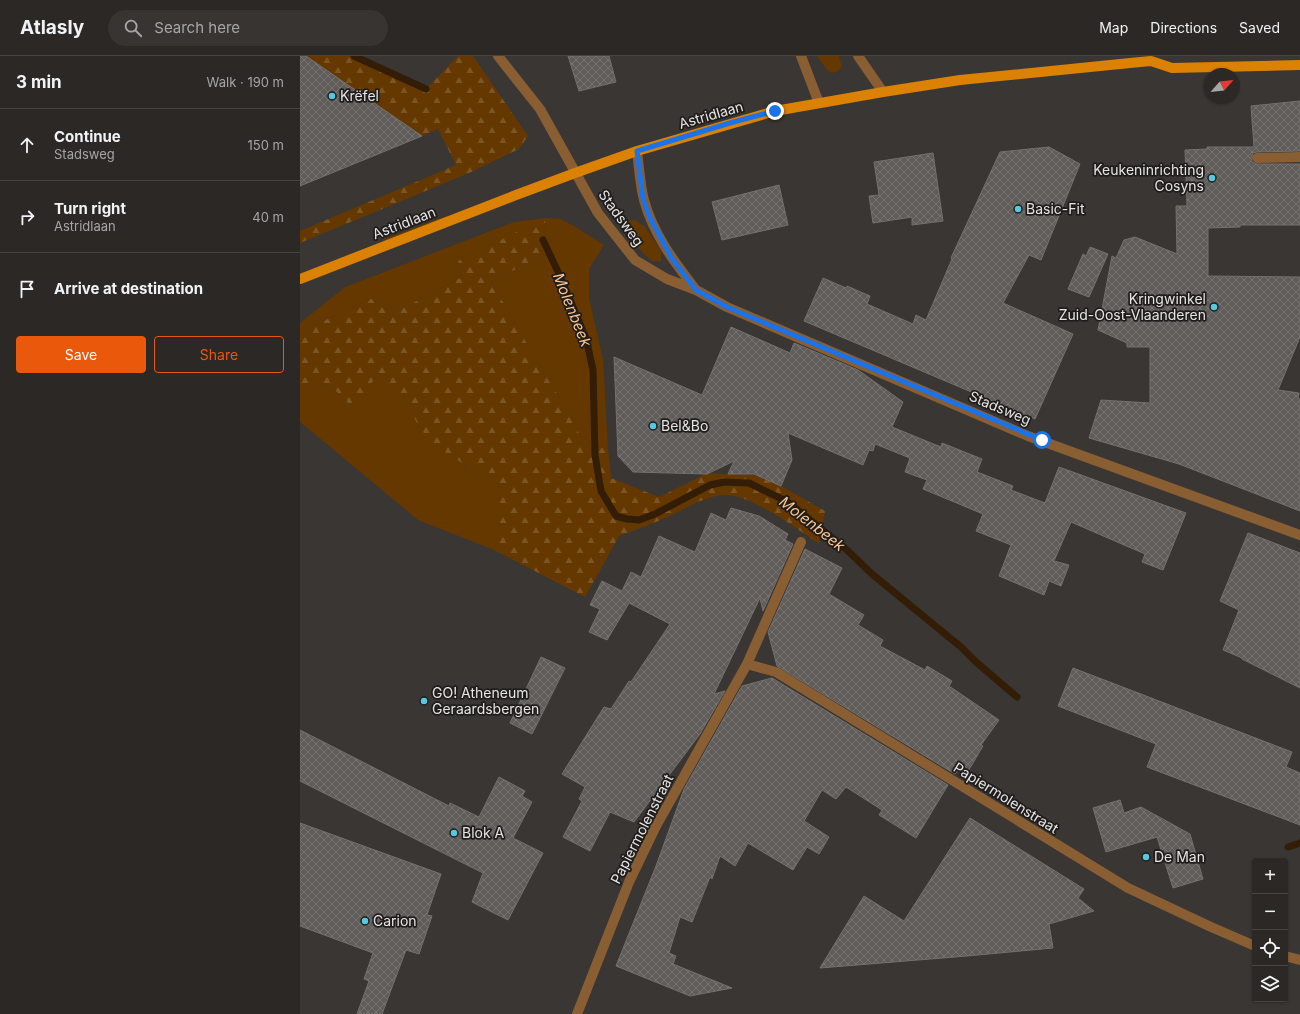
<!DOCTYPE html>
<html lang="en">
<head>
<meta charset="utf-8">
<style>
  body { margin:0; font-family:Inter,sans-serif; background:#373432; color:#f1f3f6 }
  .controls { position:absolute; right:12px; bottom:12px; display:grid; overflow:hidden; border-radius:4px; box-shadow:0 1px 3px #0004 }
  .controls button { width:36px; height:36px; display:grid; place-items:center; padding:0; border:0; border-bottom:1px solid #474443; background:#2b2826; color:#f1f3f6; font:20px sans-serif }
  .compass { position:absolute; left:904px; top:12px; width:36px; height:36px; border-radius:50%; background:#2b2826; box-shadow:0 1px 3px #0004; rotate:63deg }
  .stop { position:absolute; width:12px; height:12px; margin:-9px; border:3px solid #1a73e8; border-radius:50%; background:#fff }
  .stop.end { background:#1a73e8; border-color:#fff; box-shadow:0 1px 4px #0008 }
  .list { margin:0; padding:0; list-style:none }
  h2 { display:flex; justify-content:space-between; align-items:center; height:52px; margin:0; padding:0 16px; font-size:17px }
  h2 small { font-size:13px; font-weight:400; color:#a6a6a7 }
  .list li { display:grid; grid-template-columns:26px 1fr auto; gap:12px; align-items:center; box-sizing:border-box; height:72px; padding:0 16px; border-top:1px solid #474443 }
  .list b { display:block; font-size:15px; white-space:nowrap }
  .list p { margin:0; font-size:13px; white-space:nowrap; color:#a6a6a7 }
  .list em { font-size:13px; font-style:normal; color:#a6a6a7 }
  .actions { display:flex; gap:8px; padding:12px 16px }
  .actions a { flex:1; padding:9px 0; border:1px solid #ea580c; border-radius:4px; text-align:center; font-size:14px; color:#ea580c }
  .actions .main { background:#ea580c; color:#fff }
  .icon { flex:none; width:22px; height:22px; fill:none; stroke:currentColor; stroke-width:2; stroke-linecap:round; stroke-linejoin:round }
  .map { position:relative; flex:none; width:1000px; height:958px; overflow:hidden }
  header { display:flex; align-items:center; gap:24px; box-sizing:border-box; height:56px; padding:0 20px; background:#2b2826; border-bottom:1px solid #474443 }
  header strong { font-size:19px }
  nav { display:flex; gap:22px; margin-inline-start:auto; font-size:14px }
  .search { width:280px; height:36px; background:#373432; display:flex; align-items:center; gap:10px; box-sizing:border-box; padding:0 14px; border-radius:22px; color:#a6a6a7; font-size:15px }
  main { display:flex }
  aside { flex:1; background:#2b2826 }
  .map>svg:first-child { display:block }
  .grass { fill:#653800 }
  .forest { fill:url(#forest-firs) }
  .lines { fill:none; stroke-linecap:round; stroke-linejoin:round }
  .stream { stroke:#331d06; stroke-width:7 }
  .building { fill:url(#building-cross-hatch); stroke:#74706e }
  .minor { stroke:#8a5e33; stroke-width:10 }
  .tertiary { stroke:#8a5e33; stroke-width:10 }
  .primary { stroke:#db8103; stroke-width:10 }
  .route { stroke:#1a73e8; stroke-width:5 }
  .poi-dot { fill:#56c9e1; stroke:#1f1d1c; stroke-width:1.5 }
  .labels { text-anchor:middle; stroke-width:3.5; stroke-linejoin:round; paint-order:stroke }
  .poi-label { font-size:14px; fill:#e7e5e4; stroke:#1f1d1c; text-anchor:start }
  .street-label { font-size:14px; fill:#e7e5e4; stroke:#1f1d1c }
  .water-label { font-size:15px; font-style:italic; fill:#fdc593; stroke:#1f1d1c }
</style>
</head>
<body>
<header>
<strong>Atlasly</strong>
<div class="search"><svg class="icon" aria-label="search" viewBox="0 0 24 24"><circle cx="10" cy="10" r="6"/><path d="M15 15l6 6"/></svg>Search here</div>
<nav><a>Map</a><a>Directions</a><a>Saved</a></nav>
</header>
<main>
<aside>
<h2>3 min<small>Walk · 190 m</small></h2>
<ul class="list">
<li><svg class="icon" aria-label="ahead" viewBox="0 0 24 24"><path d="M12 20V5M6 11l6-6 6 6"/></svg><div><b>Continue</b><p>Stadsweg</p></div><em>150 m</em></li>
<li><svg class="icon" aria-label="right" viewBox="0 0 24 24"><path d="M7 20v-9h11M14 6l5 5-5 5"/></svg><div><b>Turn right</b><p>Astridlaan</p></div><em>40 m</em></li>
<li><svg class="icon" aria-label="arrive" viewBox="0 0 24 24"><path d="M6 21V4h12l-3 4 3 4H6"/></svg><div><b>Arrive at destination</b></div></li>
</ul>
<div class="actions"><a class="main">Save</a><a>Share</a></div>
</aside>
<div class="map">
<svg width="1000" height="958" viewBox="0 0 1000 958">
  <defs>
    <pattern id="forest-firs" width="22" height="20" patternUnits="userSpaceOnUse"><rect width="22" height="20" fill="#653800"/><path d="M5 1l3.5 6h-7zM16 11l3.5 6h-7z" fill="#7b5525"/></pattern>
    <pattern id="building-cross-hatch" width="8" height="8" patternUnits="userSpaceOnUse"><rect width="8" height="8" fill="#5f5c59"/><path d="M0 0l8 8M0 8l8-8" fill="none" stroke="#767371"/></pattern>
  </defs>
  <rect width="100%" height="100%" fill="#393633"/>
  <!-- grass -->
  <path class="grass" d="M517 0H539L542 11 538 15 532 17 527 14Z
    M146 160 151 164 85 186 84 183Z
    M245 162 261 163 274 170 304 189 289 213V242L303 303 308 392 285 391 271 359 243 316 191 225 246 199 245 163 158 205 162 221 92 258 73 242 0 276V267L45 231 214 166Z
    M335 164 345 171 361 195V205H352C340 195 330 184 325 169L327 165Z
    M74 321 105 345 119 371 162 407 200 431V473L194 494 118 464 0 366V335L5 336 18 329 31 330Z"/>
  <!-- forest -->
  <path class="forest" d="M6 0H54L126 33 158 0H173L228 80 219 93 169 117 0 187V175L156 109 138 73 122 80Z
    M245 162 246 199 191 225 243 316 271 359 285 391 308 392 311 422 359 441 402 420V417L454 419 481 430 525 455 519 488C499 474 449 437 424 439 403 440 384 454 365 462 350 469 334 474 319 480L285 541 194 494 200 473V431L134 389 119 371 105 345 74 321 67 342 50 349 31 330 18 329 5 336 0 335V276L73 242 92 258 162 221 158 205Z"/>
  <g class="lines">
    <!-- stream -->
    <path class="stream" d="M54 0 126 33
      M243 184 260 220 286 282 293 314 295 399 301 435 316 460 327 463 339 464 355 458 410 429 424 426 449 427 488 446 547 494 572 518 661 591 676 606 717 641
      M988 791 1000 787"/>
  </g>
  <!-- building -->
  <path class="building" d="M0 0H6L122 80 0 130Z
    M268 0H309L316 26 279 35Z
    M1000 45V95L957 96 953 97 951 102 952 106 957 108H1000V169H940V171L908 172V220L1000 221V281L978 334 999 337 998 343H1000V455L879 408 789 382 801 344 850 347V291H827V287L798 274 812 200 816 202 824 184 835 181 877 198 876 150H887L885 94 907 93V91H954L951 50Z
    M749 91 780 108 741 204 729 199 703 247 773 278 735 363 504 265 523 222 546 232 547 230 570 240 567 248 613 268 616 259 626 264 652 203 651 202 700 96Z
    M633 97 643 165 612 169V161L573 167 569 140 579 139 574 106Z
    M479 129 488 169 422 184 412 146Z
    M790 191 808 198 789 241 768 233 783 198 786 200Z
    M431 271 490 297 494 287 558 314 603 346 592 371 641 391 642 387 682 403 677 416 713 430 711 434 745 447 759 411 886 457 863 514 842 506 845 498 771 466 754 505 769 509 761 530 749 525 744 539 699 520 711 489 676 475 683 458 623 433 627 424 605 416 610 402 575 388 573 395 569 394 563 409 488 377 492 404 481 430 454 418H428L434 405 407 418 333 416 318 400 314 301 402 339Z
    M431 452 459 460 488 478 485 484 493 488 463 555 460 542 414 638 425 635 400 678 334 766 310 756 290 795 263 781 282 745 279 743 285 731 262 718 304 651 311 653 329 625 331 626 370 568 329 547 307 584 289 576 300 553 290 549 302 525 322 535 331 516 341 521 359 480 395 496 411 457 426 464Z
    M948 477 1000 497V632L942 603V602L923 594 939 554 920 545Z
    M505 493 542 512 529 538 564 559 558 569 583 584 580 590 625 614 627 610 652 625 649 630 699 664 681 689 683 690 667 717 659 713 655 718 477 610 468 576Z
    M241 601 265 612 232 678 210 667Z
    M773 612 992 696 986 711 1000 717V769L847 711 856 688 758 650Z
    M472 622 648 729 616 782 579 759 582 754 546 731 536 743 522 734 504 765 529 781 519 798 507 791 493 814 448 787 435 810 420 800 412 823 410 821 392 866 380 861 369 897 376 900 373 908 432 932 390 940 316 910 356 810 384 733 442 630Z
    M0 674 149 750 150 747 179 761 199 721 225 735 222 740 232 746 213 782 243 797 208 864 172 846 183 817 0 725Z
    M820 744 824 757 841 751 890 778 903 823 873 832 857 781 806 796 793 752Z
    M670 762 784 833 778 842 794 855 749 868 753 892 667 900 520 912 564 840 604 865Z
    M0 767 141 818 127 859 132 860 119 898 106 894 82 958H57L69 925 64 923 73 897 0 870Z"/>
  <g class="lines">
    <!-- minor -->
    <path class="minor" d="M198 0 240 53 298 157 335 204 367 223 396 234 427 251 728 380 1000 479
      M337 95C339 111 340 129 344 144 353 178 375 207 396 234
      M957 102 1000 101
      M447 608 501 486
      M985 900 1000 904
      M277 958 329 826 356 770 447 608 476 616 828 832 911 871 955 890"/>
    <!-- tertiary -->
    <path class="tertiary" d="M501 0 519 47
      M558 0 583 36"/>
    <!-- primary -->
    <path class="primary" d="M0 223 216 139 275 117 337 95 475 55 583 36 660 24 830 7 851 5 872 12 1000 9"/>
  </g>
  <g class="lines">
    <!-- route -->
    <path class="route" d="M475 55 430 67 337 95 343 143 350 162 371 201 396 234 427 251 742 384"/>
  </g>
  <!-- markers -->
  <g class="poi-dot">
    <circle cx="32" cy="40" r="4"/>
    <circle cx="912" cy="122" r="4"/>
    <circle cx="718" cy="153" r="4"/>
    <circle cx="914" cy="251" r="4"/>
    <circle cx="353" cy="370" r="4"/>
    <circle cx="124" cy="645" r="4"/>
    <circle cx="154" cy="777" r="4"/>
    <circle cx="846" cy="801" r="4"/>
    <circle cx="65" cy="865" r="4"/>
  </g>
  <g class="labels">
    <!-- poi labels -->
    <g class="poi-label">
      <text x="40" y="45">Krëfel</text>
      <text x="904" y="119" text-anchor="end">Keukeninrichting<tspan x="904" dy="16">Cosyns</tspan></text>
      <text x="726" y="158">Basic-Fit</text>
      <text x="906" y="248" text-anchor="end">Kringwinkel<tspan x="906" dy="16">Zuid-Oost-Vlaanderen</tspan></text>
      <text x="361" y="375">Bel&amp;Bo</text>
      <text x="132" y="642">GO! Atheneum<tspan x="132" dy="16">Geraardsbergen</tspan></text>
      <text x="162" y="782">Blok A</text>
      <text x="854" y="806">De Man</text>
      <text x="73" y="870">Carion</text>
    </g>
    <!-- street labels -->
    <g class="street-label">
      <text transform="translate(411 59) rotate(-16)" y="5">Astridlaan</text>
      <text transform="translate(321 162) rotate(54)" y="5">Stadsweg</text>
      <text transform="translate(104 167) rotate(-21)" y="5">Astridlaan</text>
      <text transform="translate(700 352) rotate(23)" y="5">Stadsweg</text>
      <text transform="translate(706 742) rotate(32)" y="5">Papiermolenstraat</text>
      <text transform="translate(342 773) rotate(-63)" y="5">Papiermolenstraat</text>
    </g>
    <!-- water labels -->
    <g class="water-label">
      <text transform="translate(272 254) rotate(68)" y="5">Molenbeek</text>
      <text transform="translate(512 468) rotate(38)" y="5">Molenbeek</text>
    </g>
  </g>
</svg>
<div class="controls">
<button>+</button>
<button>−</button>
<button><svg class="icon" aria-label="locate" viewBox="0 0 24 24"><circle cx="12" cy="12" r="6"/><path d="M12 2v4M12 18v4M2 12h4M18 12h4"/></svg></button>
<button><svg class="icon" aria-label="layers" viewBox="0 0 24 24"><path d="M12 4l9 5-9 5-9-5zM3 14l9 5 9-5"/></svg></button>
</div>
<svg class="compass" viewBox="-18 -18 36 36"><path d="M0-13l5 13h-10z" fill="#e53935"/><path d="M0 13l5-13h-10z" fill="#a6a6a7"/></svg>
<div class="stop" style="left:742px;top:384px"></div>
<div class="stop end" style="left:475px;top:55px"></div>
</div>
</main>
</body>
</html>
